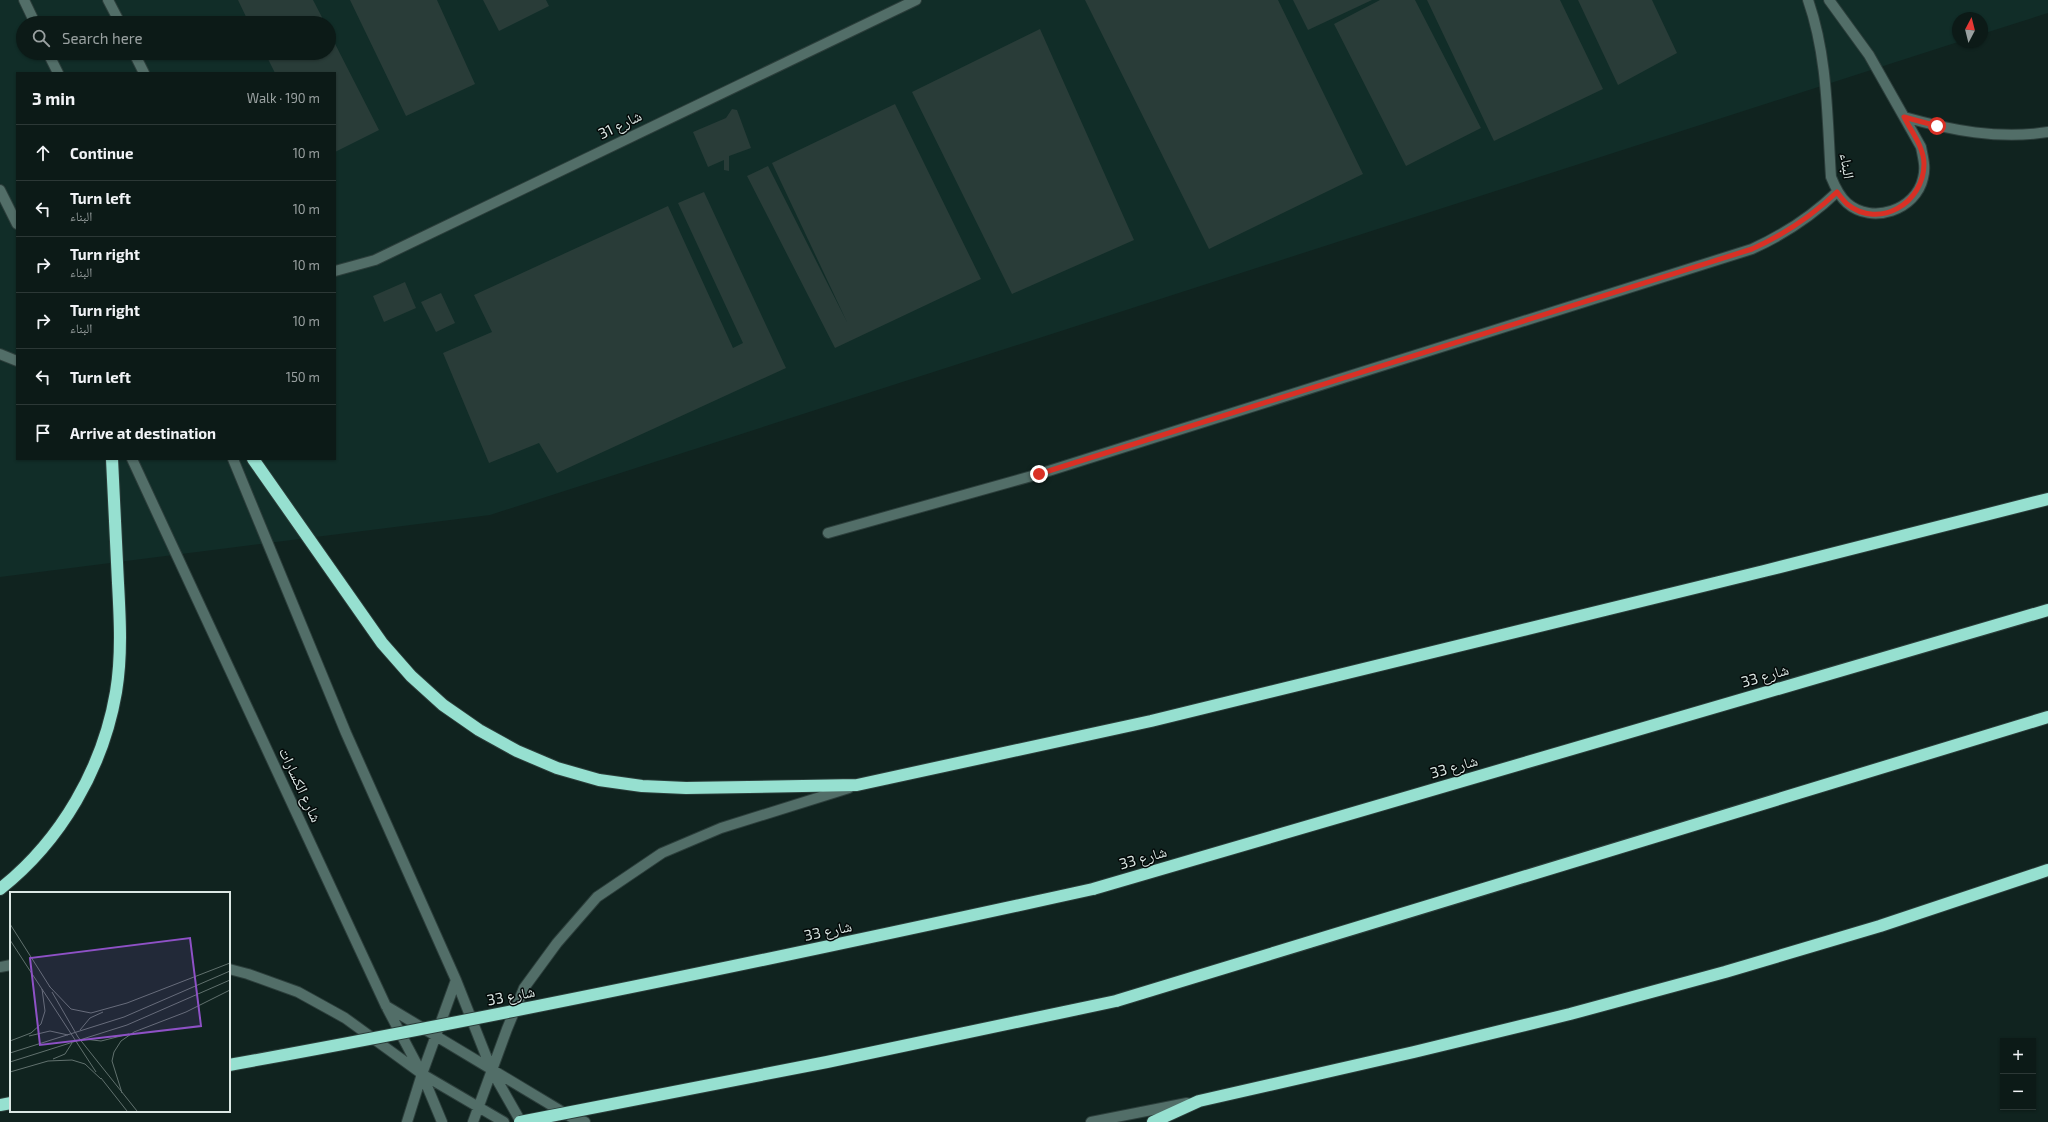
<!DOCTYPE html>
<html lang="en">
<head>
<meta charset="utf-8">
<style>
  body { margin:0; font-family:"Exo 2","Noto Naskh Arabic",sans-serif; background:#152320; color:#f1f3f6 }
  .controls { position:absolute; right:12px; bottom:12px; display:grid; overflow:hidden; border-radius:0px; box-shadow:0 1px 3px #0004 }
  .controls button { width:36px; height:36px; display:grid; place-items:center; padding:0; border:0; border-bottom:1px solid #2c3836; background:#0c1a17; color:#f1f3f6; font:20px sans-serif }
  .compass { position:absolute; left:1952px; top:12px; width:36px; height:36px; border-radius:50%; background:#0c1a17; box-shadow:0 1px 3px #0004; rotate:7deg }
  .stop { position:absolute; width:12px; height:12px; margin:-9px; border:3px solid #d93025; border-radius:50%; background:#fff }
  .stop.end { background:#d93025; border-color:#fff; box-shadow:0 1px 4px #0008 }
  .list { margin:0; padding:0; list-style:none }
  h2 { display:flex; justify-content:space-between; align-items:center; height:52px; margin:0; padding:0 16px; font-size:17px }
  h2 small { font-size:13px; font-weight:400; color:#9aa1a1 }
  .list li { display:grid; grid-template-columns:26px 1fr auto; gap:12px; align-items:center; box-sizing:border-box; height:56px; padding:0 16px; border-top:1px solid #2c3836 }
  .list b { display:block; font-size:15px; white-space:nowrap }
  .list p { margin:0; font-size:13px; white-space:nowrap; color:#9aa1a1 }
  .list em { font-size:13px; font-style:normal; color:#9aa1a1 }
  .icon { flex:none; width:22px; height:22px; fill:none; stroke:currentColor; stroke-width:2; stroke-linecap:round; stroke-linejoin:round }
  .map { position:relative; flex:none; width:2048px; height:1122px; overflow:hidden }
  .search { position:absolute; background:#0c1a17; box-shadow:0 1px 3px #0004; left:16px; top:16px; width:320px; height:44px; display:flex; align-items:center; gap:10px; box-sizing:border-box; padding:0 14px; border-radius:22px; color:#9aa1a1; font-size:15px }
  .panel { position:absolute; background:#0c1a17; box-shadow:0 1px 3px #0004; left:16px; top:72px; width:320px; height:388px; border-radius:0px }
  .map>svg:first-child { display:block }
  .built { fill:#112d28; fill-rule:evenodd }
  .building { fill:#293c38 }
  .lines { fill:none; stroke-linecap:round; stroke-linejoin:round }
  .minor-casing { stroke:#2c3e3b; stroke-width:12 }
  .highway-casing { stroke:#2c3e3b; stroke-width:14 }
  .minor { stroke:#526e68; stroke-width:10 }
  .highway { stroke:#96e0d0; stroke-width:12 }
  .highway-bridge-casing { stroke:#2c3e3b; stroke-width:14; stroke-linecap:butt }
  .highway-bridge { stroke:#96e0d0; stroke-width:12 }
  .route { stroke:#d93025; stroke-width:5 }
  .labels { text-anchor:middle; stroke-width:3; stroke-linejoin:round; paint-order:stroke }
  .street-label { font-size:15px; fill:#dbe7e4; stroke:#040a09 }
  .inset-road { fill:none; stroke:#61716e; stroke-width:1 }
  .view { fill:#8e51c6; fill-opacity:0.15; stroke:#8e51c6; stroke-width:2 }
  .inset-edge { fill:none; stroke:#dbe7e4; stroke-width:2 }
</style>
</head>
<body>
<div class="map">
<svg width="2048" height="1122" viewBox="0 0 2048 1122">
  <rect width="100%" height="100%" fill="#10231f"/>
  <!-- built -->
  <path class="built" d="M0 0H2048V13L1982 34V18H1958V42L490 515 0 577ZM23 23H329V53H23ZM17 73H335V459H17Z"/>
  <!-- building -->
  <path class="building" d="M238 0H313L325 23H249Z
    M350 0H437L475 84 406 116Z
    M483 0H546L549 6 499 31Z
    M1085 0H1278L1363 174 1209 249Z
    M1293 0H1372L1308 30Z
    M1380 0H1415L1481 128 1406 166 1334 24Z
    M1427 0H1560L1603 89 1494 141Z
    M1578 0H1652L1677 53 1618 85Z
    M1040 29 1134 240 1012 294 912 92Z
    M329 32 379 130 335 152V73H275L265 53H329Z
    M895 104 981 279 835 348 747 176 768 166 847 322 772 163Z
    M732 109 737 110 751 148 729 156V171L724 170V160L708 167 693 132 726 118Z
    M704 192 786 368 557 473 539 443 489 463 443 353 492 332 474 295 668 206 733 348 743 343 678 203Z
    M405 282 416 308 384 322 373 296Z
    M441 293 455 323 436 332 421 302Z"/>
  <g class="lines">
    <defs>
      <path id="minor" d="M24 0 35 23
        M108 0 120 23
        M1808 0C1828 57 1827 118 1831 177 1835 187 1839 196 1847 203 1872 225 1916 210 1923 178 1926 167 1923 158 1921 147L1869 55 1829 0
        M48 53 58 73
        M134 53 144 73
        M1904 117C1950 130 1999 140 2048 132
        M0 190 17 224
        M335 271 375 260 916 0
        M0 354 17 361
        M132 459 386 1006 422 1074 442 1122
        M233 459 346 733 456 980 492 1071 521 1122
        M828 533 1039 474 1752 249C1785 234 1811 217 1837 192
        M0 967 11 965
        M229 969 248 974 298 992 345 1018 422 1074 504 1122
        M386 1006 571 1117 585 1122
        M407 1122 422 1074 456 980
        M473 1122 507 1029 524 988 557 943 597 897 662 853 721 828 849 788
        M1091 1122 1187 1103"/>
      <path id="highway" d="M253 459 382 643 411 676 443 705 479 730 517 751 557 768 599 780 642 786 686 788 857 785 1151 721 1764 571 2048 499
        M0 889C61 841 103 768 116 692 122 656 120 619 118 583 116 542 114 500 112 459
        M1093 889 2048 610
        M1116 1001 2048 717
        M0 1105 11 1103
        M1153 1122 1199 1101 1414 1052 1570 1014 1725 972 1880 926 2048 870"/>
    </defs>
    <!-- minor casing -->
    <use href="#minor" class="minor-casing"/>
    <!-- highway casing -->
    <use href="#highway" class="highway-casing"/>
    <!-- minor -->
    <use href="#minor" class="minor"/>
    <!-- highway -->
    <use href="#highway" class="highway"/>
    <defs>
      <path id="highway-bridge" d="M229 1065C518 1013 806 952 1093 889
        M520 1122 827 1062 1116 1001"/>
    </defs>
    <!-- highway-bridge casing -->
    <use href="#highway-bridge" class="highway-bridge-casing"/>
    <!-- highway-bridge -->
    <use href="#highway-bridge" class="highway-bridge"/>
  </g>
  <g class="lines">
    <!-- route -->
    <path class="route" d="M1039 474 1752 249C1785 234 1811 217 1837 192 1840 196 1843 200 1847 204 1879 230 1924 203 1924 164 1924 147 1911 131 1904 117L1937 126"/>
  </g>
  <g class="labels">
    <!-- street labels -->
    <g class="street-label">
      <text transform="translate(620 125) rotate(-26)" y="5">شارع 31</text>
      <text transform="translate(1847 166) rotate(81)" y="5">البناء</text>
      <text transform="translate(1765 676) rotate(-16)" y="5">شارع 33</text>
      <text transform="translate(1454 767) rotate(-16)" y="5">شارع 33</text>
      <text transform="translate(300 785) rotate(65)" y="5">شارع الكسارات</text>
      <text transform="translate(1143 858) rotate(-16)" y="5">شارع 33</text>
      <text transform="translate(828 931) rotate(-12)" y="5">شارع 33</text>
      <text transform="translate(511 996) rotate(-11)" y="5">شارع 33</text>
    </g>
  </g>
  <!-- overview -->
  <g transform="translate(10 892)">
    <rect width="220" height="220" fill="#10231f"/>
    <path class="inset-road" d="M0 32 40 95M0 48 86 180M39 94 61 117 81 121 117 111 220 71M42 100 68 145 127 219M70 138 80 126 93 120M19 144 40 139 58 143M74 147 91 149 119 142M0 149 21 141 31 132 35 119 32 97M0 161 114 125 220 79M43 167 55 162 62 151M0 170 117 133 220 88M0 180 38 169 62 168 75 172 91 187M91 186 117 219M112 201 102 169 104 160 111 149 124 140 176 120 220 98"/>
    <path class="view" d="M180 46 191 134 30 153 20 66Z"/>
    <rect width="220" height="220" class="inset-edge"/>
  </g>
</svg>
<div class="controls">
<button>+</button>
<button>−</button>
</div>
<svg class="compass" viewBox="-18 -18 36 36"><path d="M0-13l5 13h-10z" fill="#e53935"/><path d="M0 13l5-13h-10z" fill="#9aa1a1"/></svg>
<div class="stop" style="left:1937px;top:126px"></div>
<div class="stop end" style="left:1039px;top:474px"></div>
<div class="search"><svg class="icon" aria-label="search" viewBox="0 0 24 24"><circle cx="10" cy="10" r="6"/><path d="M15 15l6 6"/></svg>Search here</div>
<section class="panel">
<h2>3 min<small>Walk · 190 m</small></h2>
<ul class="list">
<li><svg class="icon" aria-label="ahead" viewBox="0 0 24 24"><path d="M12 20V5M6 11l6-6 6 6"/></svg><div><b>Continue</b></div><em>10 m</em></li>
<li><svg class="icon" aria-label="left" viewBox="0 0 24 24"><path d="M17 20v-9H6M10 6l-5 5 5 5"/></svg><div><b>Turn left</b><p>البناء</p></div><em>10 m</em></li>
<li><svg class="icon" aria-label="right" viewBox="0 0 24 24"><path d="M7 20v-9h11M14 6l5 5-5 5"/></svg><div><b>Turn right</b><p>البناء</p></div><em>10 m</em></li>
<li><svg class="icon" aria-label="right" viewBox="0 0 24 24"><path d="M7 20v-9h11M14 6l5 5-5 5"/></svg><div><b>Turn right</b><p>البناء</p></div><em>10 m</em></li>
<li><svg class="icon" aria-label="left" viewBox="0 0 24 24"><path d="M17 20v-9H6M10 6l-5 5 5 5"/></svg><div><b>Turn left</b></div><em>150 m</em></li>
<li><svg class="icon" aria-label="arrive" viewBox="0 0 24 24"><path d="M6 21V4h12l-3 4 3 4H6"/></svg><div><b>Arrive at destination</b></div></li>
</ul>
</section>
</div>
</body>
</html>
